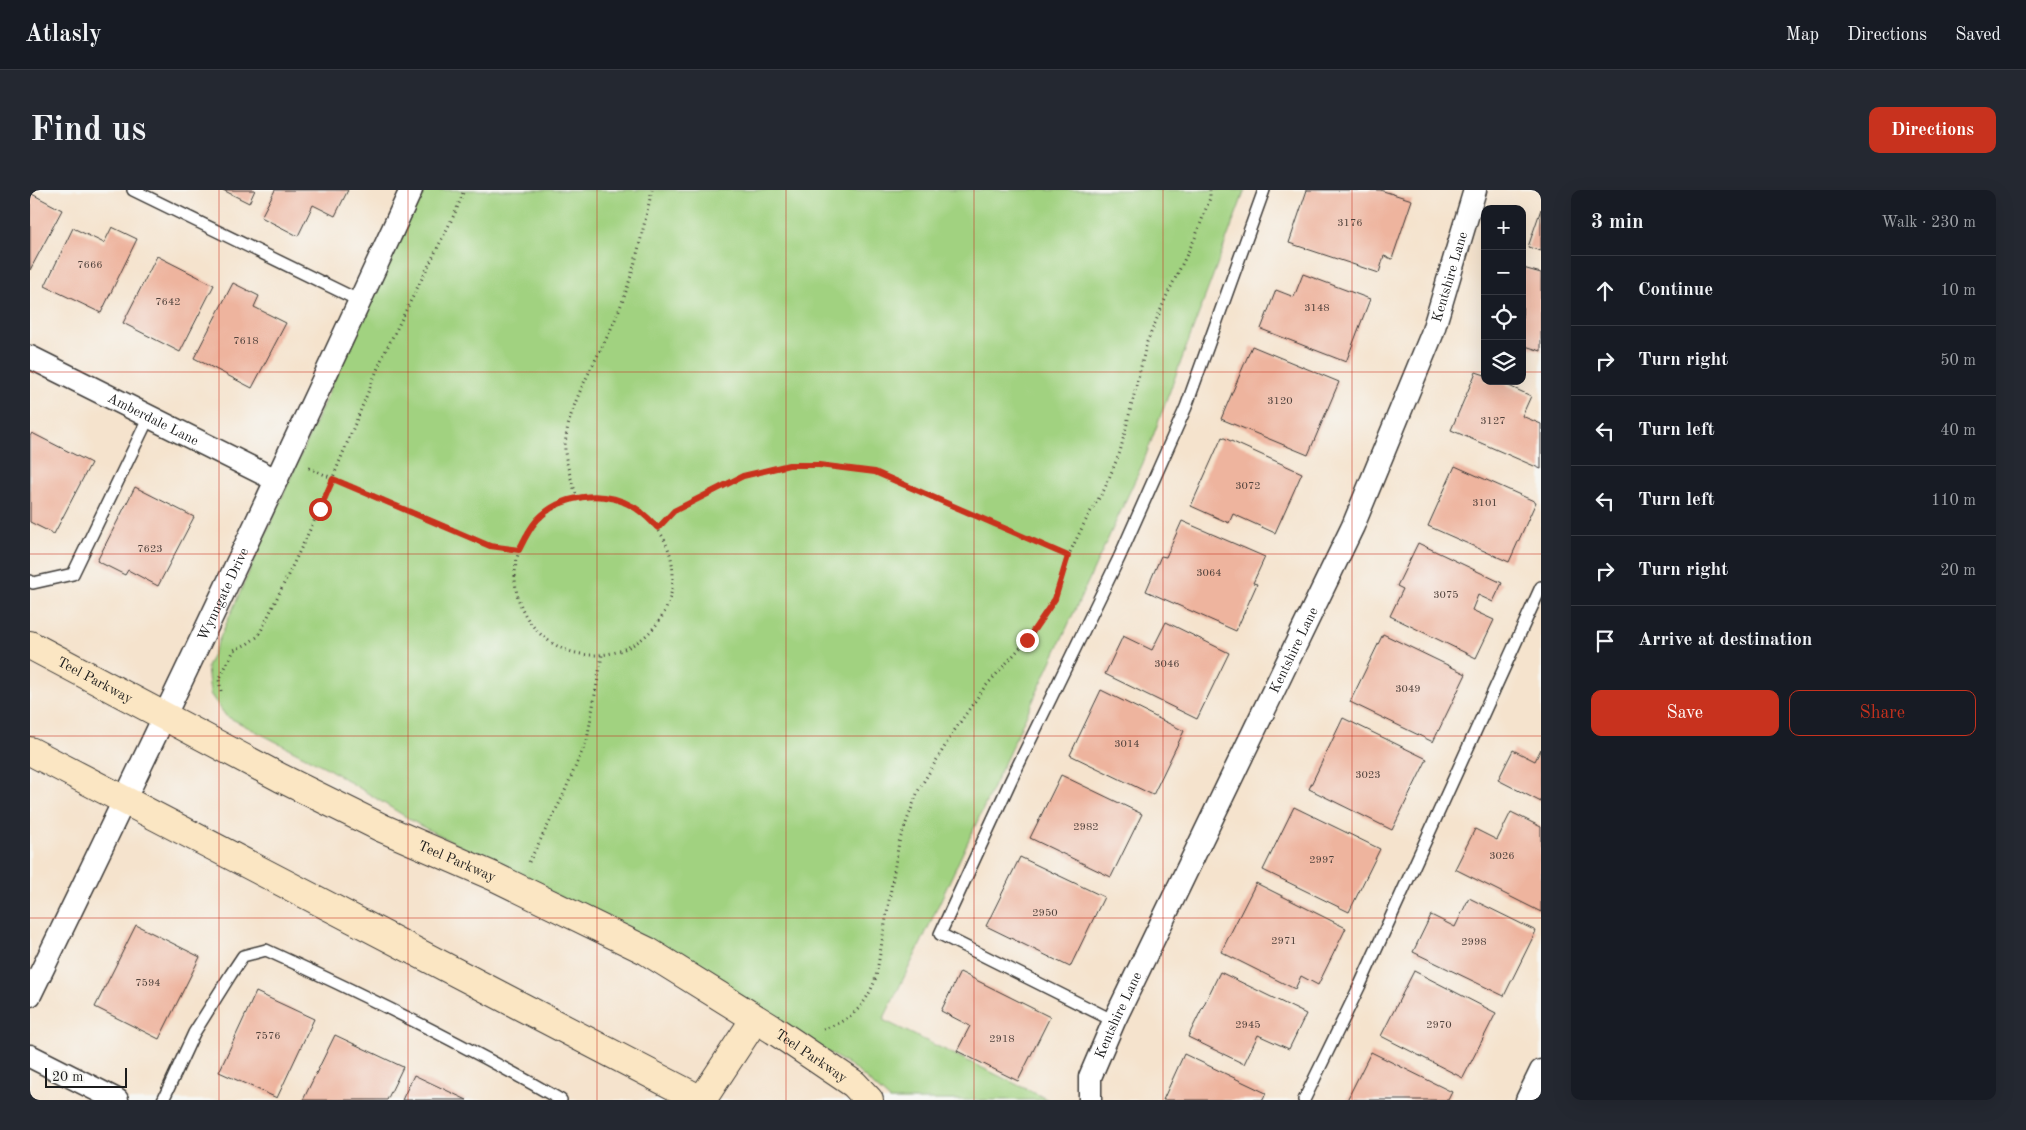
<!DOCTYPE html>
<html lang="en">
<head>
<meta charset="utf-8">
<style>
  body { margin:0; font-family:"Old Standard TT",serif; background:#242831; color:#f1f3f6 }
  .controls { position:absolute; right:15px; top:15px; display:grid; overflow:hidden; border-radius:10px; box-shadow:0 5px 20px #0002 }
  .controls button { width:45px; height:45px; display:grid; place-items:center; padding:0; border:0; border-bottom:1px solid #363941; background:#171b24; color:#f1f3f6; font:25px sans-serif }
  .scale { position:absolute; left:15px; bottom:12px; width:82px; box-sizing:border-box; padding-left:5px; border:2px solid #1c1c1c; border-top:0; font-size:14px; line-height:18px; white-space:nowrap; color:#1c1c1c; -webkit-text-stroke:4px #f6f6f2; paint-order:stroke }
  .stop { position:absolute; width:15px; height:15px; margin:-11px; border:4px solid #c8321e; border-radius:50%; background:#fff }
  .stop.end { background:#c8321e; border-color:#fff; box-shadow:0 1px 5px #0008 }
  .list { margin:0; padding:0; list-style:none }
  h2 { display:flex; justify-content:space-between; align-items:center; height:65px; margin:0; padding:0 20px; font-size:21px }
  h2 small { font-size:16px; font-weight:400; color:#9ea1a6 }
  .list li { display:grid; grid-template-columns:32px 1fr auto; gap:15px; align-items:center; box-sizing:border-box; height:70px; padding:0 20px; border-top:1px solid #363941 }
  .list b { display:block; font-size:19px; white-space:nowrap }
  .list em { font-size:16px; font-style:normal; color:#9ea1a6 }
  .actions { display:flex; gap:10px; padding:15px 20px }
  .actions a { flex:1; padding:11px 0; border:1px solid #c8321e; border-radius:10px; text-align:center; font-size:18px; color:#c8321e }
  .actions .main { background:#c8321e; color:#fff }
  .icon { flex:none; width:28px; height:28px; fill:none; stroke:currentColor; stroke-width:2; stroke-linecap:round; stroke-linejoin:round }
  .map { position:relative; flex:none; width:1511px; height:910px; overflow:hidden; border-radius:10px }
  header { display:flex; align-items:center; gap:30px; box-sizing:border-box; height:70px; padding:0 25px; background:#171b24; border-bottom:1px solid #363941 }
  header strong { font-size:24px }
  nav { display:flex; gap:28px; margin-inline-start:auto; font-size:18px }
  .intro { display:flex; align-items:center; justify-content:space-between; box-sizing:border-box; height:120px; padding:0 30px }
  h1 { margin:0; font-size:35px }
  .button { padding:12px 22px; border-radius:10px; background:#c8321e; color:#fff; font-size:18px; font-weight:700 }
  main { display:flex; gap:30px; padding:0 30px }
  aside { flex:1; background:#171b24; border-radius:10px; box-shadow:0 5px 20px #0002 }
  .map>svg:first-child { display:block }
  .green { fill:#a1d280; stroke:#5e774e }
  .building { fill:#eeb49e }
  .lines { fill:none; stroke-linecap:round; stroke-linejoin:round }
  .service-casing { stroke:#3d3a37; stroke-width:14 }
  .minor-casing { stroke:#3d3a37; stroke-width:25 }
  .secondary-casing { stroke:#3d3a37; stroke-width:30 }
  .path { stroke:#3d3a37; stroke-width:3; stroke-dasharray:1 4; stroke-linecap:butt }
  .service { stroke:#fff; stroke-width:11 }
  .minor { stroke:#fff; stroke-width:22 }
  .secondary { stroke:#fbe6c3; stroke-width:28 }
  .route { stroke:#c8321e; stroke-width:6 }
  .grid { fill:none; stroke:#c8321e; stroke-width:1; stroke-opacity:0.55 }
  .labels { text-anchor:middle; stroke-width:4.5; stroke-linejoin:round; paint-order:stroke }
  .number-label { font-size:11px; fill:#50423c }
  .street-label { font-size:14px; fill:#1c1c1c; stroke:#f6f6f2 }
</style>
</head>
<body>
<header>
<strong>Atlasly</strong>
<nav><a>Map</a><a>Directions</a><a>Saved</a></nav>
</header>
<div class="intro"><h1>Find us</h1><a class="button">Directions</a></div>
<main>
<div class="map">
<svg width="1511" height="910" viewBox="0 0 1511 910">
  <rect width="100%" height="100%" fill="#f6f6f2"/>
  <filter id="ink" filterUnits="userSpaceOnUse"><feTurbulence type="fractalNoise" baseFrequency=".02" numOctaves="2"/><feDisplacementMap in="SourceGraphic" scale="10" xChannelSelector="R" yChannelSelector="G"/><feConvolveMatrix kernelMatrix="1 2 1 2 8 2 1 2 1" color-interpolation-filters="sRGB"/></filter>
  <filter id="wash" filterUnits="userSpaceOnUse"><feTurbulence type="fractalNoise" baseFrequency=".0096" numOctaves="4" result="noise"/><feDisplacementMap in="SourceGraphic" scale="20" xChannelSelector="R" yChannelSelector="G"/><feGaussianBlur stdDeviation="1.12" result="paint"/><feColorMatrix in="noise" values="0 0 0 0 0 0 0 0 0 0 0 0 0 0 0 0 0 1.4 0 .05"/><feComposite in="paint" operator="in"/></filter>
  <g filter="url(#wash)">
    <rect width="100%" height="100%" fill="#f5e3cd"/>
    <!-- green -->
    <path class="green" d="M388 0H1215L1113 273 891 753 853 830 1019 910H860L825 879 638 762 389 635 297 578 196 526 180 504 177 477Z"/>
    <g id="blocks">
      <!-- building -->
      <path class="building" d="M193 0H225L219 13Z
        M245 0H318L305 26 283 15 268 46 231 27Z
        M1277 0H1350L1382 10 1362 69 1354 66 1349 83 1259 53Z
        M0 3 32 20 0 80Z
        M1511 19V61L1498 57Z
        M82 37 107 49 71 123 15 96 43 38 74 53Z
        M127 66 184 95 150 162 93 133Z
        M1493 78 1511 83V161L1492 155Z
        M1273 84 1340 109 1316 172 1231 139 1246 100 1264 107Z
        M203 93 229 106 224 117 256 133 222 198 164 168Z
        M1222 156 1309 192 1278 265 1191 229Z
        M1446 182 1455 185V191H1468L1501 206 1492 226 1511 234V279L1421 240Z
        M2 243 61 273 24 344 0 332V246Z
        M1192 247 1272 283 1245 343 1203 324 1199 333 1161 316Z
        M1425 276 1506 312 1479 372 1398 336Z
        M105 297 164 327 128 396 98 380 95 385 67 371Z
        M1152 331 1235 367 1223 393 1227 394 1206 441 1116 401 1131 366 1136 367Z
        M1388 353 1472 393 1463 412 1448 405 1442 420 1464 430 1446 468 1360 426 1373 399 1367 396Z
        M1136 432 1199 463 1167 529 1075 484 1093 446 1122 460Z
        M1353 444 1436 484 1403 552 1320 512Z
        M1071 500 1154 541 1123 605 1040 565Z
        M1313 528 1397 569 1362 640 1279 599Z
        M1511 559V612L1468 590 1483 560 1505 571Z
        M1031 585 1112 624 1081 687 1000 648Z
        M1264 617 1350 659 1319 722 1233 680Z
        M1481 622 1511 637V722L1425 679 1445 639 1467 650Z
        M990 667 1074 707 1040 777 956 736Z
        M1226 693 1316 738 1288 795 1271 786 1265 799 1191 762Z
        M1439 708 1506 741 1474 806 1383 762 1401 725 1425 737Z
        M106 735 170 767 129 849 65 817Z
        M1384 781 1466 823 1433 888 1351 846Z
        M930 782 1020 827 988 891 927 861 940 836 911 821Z
        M1190 782 1276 824 1259 859 1228 845 1214 874 1158 847Z
        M226 802 284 829 247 908 189 882Z
        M305 845 373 877 357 910H273Z
        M1341 862 1422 902 1418 910H1317Z
        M1154 864 1236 903 1233 910H1133Z
        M384 885 437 910H372Z"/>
    </g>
  </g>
  <g filter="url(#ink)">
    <use href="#blocks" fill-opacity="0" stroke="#3d3a37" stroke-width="1"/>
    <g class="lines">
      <defs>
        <path id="service" d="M103 0 330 111
          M0 391 3 393 43 384 119 227
          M1084 831 910 744 981 590 1089 368 1156 217 1234 0
          M133 910 164 843 201 784 213 766 236 760C337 806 435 855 531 910
          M1274 910 1330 795 1511 397"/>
        <g id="minor">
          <path id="s1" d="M0 167 246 290"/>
          <path id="s2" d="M0 805C130 538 257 270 381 0"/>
          <path d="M0 866 87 910"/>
          <path id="s3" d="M1060 910V887L1084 831 1323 336 1402 144 1445 0"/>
          <path d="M1497 910 1511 881"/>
        </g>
        <g id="secondary">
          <path id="s4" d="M0 455 251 588 352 638 465 687 617 761 744 840 824 894 839 910"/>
          <path d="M0 561 671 910"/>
          <path d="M672 910 725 829"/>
        </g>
      </defs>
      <!-- service casing -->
      <use href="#service" class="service-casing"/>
      <!-- minor casing -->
      <use href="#minor" class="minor-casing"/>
      <!-- secondary casing -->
      <use href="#secondary" class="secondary-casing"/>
      <!-- path -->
      <path class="path" d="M279 278 460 356 489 360
        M485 386a79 79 0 1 1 158 0a79 79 0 1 1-158 0Z
        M547 308C543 294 534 270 535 256 538 210 570 167 587 125 604 85 612 43 622 0
        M628 338 644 321 713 286 759 275H789L845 282 1038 366
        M191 501 189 490 204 460 217 454 227 447 230 443 290 319 352 168 426 21 434 0
        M499 672 531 610 557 550 572 465
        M793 839C822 830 836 816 846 787L869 652 888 601 924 541 954 498 997 450 1025 409 1038 366 1059 324 1074 300 1090 262 1117 152 1137 105 1165 48 1180 8V0"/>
      <!-- service -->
      <use href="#service" class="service"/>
      <!-- minor -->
      <use href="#minor" class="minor"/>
      <!-- secondary -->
      <use href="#secondary" class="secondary"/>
    </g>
  </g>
  <g class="lines" filter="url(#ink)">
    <!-- route -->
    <path class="route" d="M290 319 303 289 460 356 489 360C494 350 499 339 507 330 530 305 572 299 602 316 612 321 620 330 628 338L644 321 713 286 759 275H789L845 282 1038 366 1025 409 997 450"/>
  </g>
  <!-- grid -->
  <path class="grid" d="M189 0V910M378 0V910M567 0V910M756 0V910M944 0V910M1133 0V910M1322 0V910M0 182H1455M1492 182H1511M0 364H1511M0 546H1511M0 728H1511"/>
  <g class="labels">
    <!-- number labels -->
    <g class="number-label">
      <text x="1320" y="36">3176</text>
      <text x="60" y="78">7666</text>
      <text x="138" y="115">7642</text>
      <text x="1287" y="121">3148</text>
      <text x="216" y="154">7618</text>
      <text x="1250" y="214">3120</text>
      <text x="1463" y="234">3127</text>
      <text x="1218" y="299">3072</text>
      <text x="1455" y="316">3101</text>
      <text x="120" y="362">7623</text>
      <text x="1179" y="386">3064</text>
      <text x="1416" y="408">3075</text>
      <text x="1137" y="477">3046</text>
      <text x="1378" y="502">3049</text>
      <text x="1097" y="557">3014</text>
      <text x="1338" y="588">3023</text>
      <text x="1056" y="640">2982</text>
      <text x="1472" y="669">3026</text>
      <text x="1292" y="673">2997</text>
      <text x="1015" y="726">2950</text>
      <text x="1254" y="754">2971</text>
      <text x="1444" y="755">2998</text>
      <text x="118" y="796">7594</text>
      <text x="1218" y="838">2945</text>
      <text x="1409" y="838">2970</text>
      <text x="238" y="849">7576</text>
      <text x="972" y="852">2918</text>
    </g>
    <!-- street labels -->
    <g class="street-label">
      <text dy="5" stroke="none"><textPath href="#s3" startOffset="901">Kentshire Lane</textPath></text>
      <text dy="5" stroke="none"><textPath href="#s1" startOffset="138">Amberdale Lane</textPath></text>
      <text dy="5" stroke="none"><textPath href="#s2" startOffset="445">Wynngate Drive</textPath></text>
      <text dy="5" stroke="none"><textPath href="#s3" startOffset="496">Kentshire Lane</textPath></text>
      <text dy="5" stroke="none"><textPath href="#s4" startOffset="74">Teel Parkway</textPath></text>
      <text dy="5" stroke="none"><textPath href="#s4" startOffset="479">Teel Parkway</textPath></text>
      <text dy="5" stroke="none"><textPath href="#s3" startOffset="91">Kentshire Lane</textPath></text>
      <text dy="5" stroke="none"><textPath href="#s4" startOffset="884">Teel Parkway</textPath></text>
    </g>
  </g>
</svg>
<div class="controls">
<button>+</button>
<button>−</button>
<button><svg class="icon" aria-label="locate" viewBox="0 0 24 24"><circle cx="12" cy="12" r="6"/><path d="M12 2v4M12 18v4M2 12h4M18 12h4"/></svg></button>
<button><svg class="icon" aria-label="layers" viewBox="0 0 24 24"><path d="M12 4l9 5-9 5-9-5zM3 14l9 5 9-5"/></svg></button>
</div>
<div class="scale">20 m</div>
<div class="stop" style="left:290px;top:319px"></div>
<div class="stop end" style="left:997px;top:450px"></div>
</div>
<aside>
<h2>3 min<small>Walk · 230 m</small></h2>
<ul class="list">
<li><svg class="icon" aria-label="ahead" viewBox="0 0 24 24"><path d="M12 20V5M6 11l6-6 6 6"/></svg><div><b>Continue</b></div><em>10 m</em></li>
<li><svg class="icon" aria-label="right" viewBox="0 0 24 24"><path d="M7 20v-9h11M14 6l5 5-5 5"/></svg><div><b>Turn right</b></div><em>50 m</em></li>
<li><svg class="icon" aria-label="left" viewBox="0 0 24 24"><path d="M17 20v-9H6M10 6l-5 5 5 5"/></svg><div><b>Turn left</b></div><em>40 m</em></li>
<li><svg class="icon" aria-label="left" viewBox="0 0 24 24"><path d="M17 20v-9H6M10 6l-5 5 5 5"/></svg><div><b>Turn left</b></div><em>110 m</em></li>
<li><svg class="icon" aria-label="right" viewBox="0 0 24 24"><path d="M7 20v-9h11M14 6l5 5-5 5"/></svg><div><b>Turn right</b></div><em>20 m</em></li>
<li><svg class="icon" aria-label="arrive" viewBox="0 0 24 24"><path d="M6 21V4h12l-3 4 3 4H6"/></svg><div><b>Arrive at destination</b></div></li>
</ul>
<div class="actions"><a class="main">Save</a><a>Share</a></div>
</aside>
</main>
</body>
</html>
